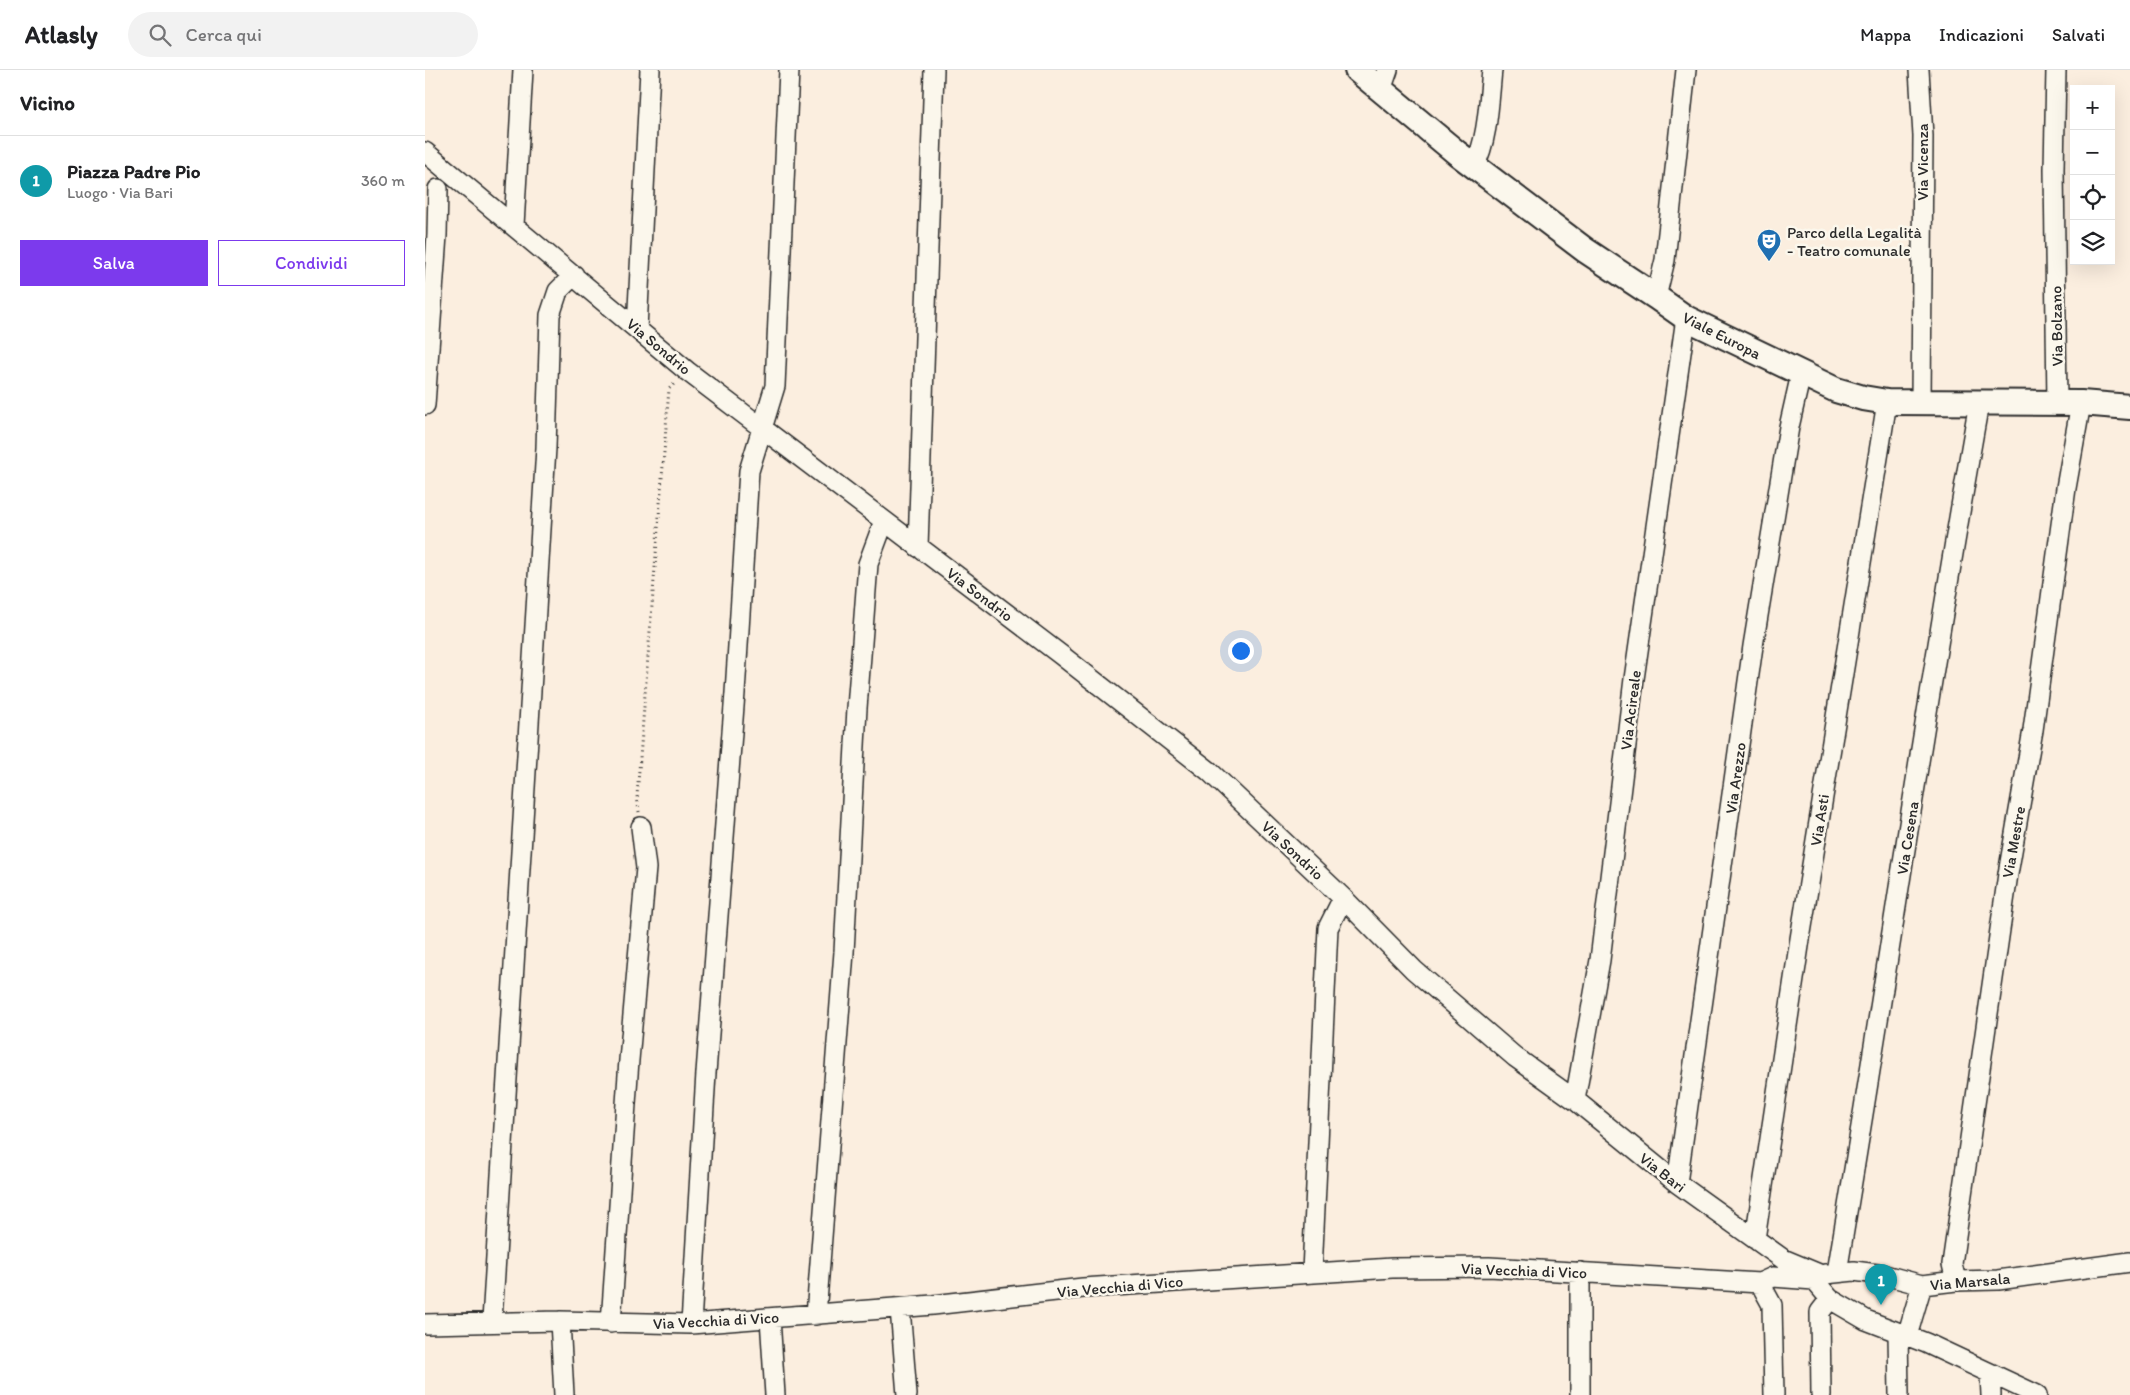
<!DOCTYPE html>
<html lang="it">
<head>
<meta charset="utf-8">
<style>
  body { margin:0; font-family:Itim,sans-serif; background:#f2f2f2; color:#202124 }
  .controls { position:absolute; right:15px; top:15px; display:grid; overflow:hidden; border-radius:0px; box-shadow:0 5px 20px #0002 }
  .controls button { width:45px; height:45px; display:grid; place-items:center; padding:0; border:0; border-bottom:1px solid #e0e0e0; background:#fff; color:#202124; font:25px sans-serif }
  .you { position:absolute; left:815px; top:580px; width:18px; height:18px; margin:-12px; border:4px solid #fff; border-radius:50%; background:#1a73e8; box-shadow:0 0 0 8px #1a73e833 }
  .badge { display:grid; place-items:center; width:32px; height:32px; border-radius:50%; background:#7c3aed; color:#fff; font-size:16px; font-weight:700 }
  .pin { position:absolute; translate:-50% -41px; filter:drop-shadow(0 1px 2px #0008) }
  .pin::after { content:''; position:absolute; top:26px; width:18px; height:15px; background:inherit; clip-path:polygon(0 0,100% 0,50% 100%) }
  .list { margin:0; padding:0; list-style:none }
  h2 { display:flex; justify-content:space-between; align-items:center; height:65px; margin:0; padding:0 20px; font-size:21px }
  h2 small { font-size:16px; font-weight:400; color:#757577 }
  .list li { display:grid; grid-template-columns:32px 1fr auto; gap:15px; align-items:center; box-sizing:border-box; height:90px; padding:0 20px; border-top:1px solid #e0e0e0 }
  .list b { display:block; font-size:19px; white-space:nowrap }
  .list p { margin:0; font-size:16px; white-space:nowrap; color:#757577 }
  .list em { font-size:16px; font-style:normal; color:#757577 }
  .actions { display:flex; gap:10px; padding:15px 20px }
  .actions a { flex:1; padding:11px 0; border:1px solid #7c3aed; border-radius:0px; text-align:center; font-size:18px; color:#7c3aed }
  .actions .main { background:#7c3aed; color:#fff }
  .icon { flex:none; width:28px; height:28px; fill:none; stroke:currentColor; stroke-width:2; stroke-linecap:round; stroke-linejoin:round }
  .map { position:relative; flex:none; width:1705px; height:1325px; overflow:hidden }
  header { display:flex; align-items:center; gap:30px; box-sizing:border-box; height:70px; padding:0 25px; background:#fff; border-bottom:1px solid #e0e0e0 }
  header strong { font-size:24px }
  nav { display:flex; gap:28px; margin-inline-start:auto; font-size:18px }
  .search { width:350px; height:45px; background:#f2f2f2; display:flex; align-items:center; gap:12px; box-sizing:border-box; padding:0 18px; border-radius:28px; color:#757577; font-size:19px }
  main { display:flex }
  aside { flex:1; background:#fff }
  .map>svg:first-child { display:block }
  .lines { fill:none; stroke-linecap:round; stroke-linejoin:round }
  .minor-casing { stroke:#2b2b2b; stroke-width:22 }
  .tertiary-casing { stroke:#2b2b2b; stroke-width:28 }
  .path { stroke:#2b2b2b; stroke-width:3; stroke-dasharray:1 4; stroke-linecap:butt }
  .minor { stroke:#fbf7ec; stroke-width:19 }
  .tertiary { stroke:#fbf7ec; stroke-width:24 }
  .labels { text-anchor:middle; stroke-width:5; stroke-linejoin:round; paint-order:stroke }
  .street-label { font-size:16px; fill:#2b2b2b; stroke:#fbf7ec }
  .poi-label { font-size:16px; fill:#2b2b2b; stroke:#fbf7ec; text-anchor:start }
</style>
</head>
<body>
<header>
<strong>Atlasly</strong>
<div class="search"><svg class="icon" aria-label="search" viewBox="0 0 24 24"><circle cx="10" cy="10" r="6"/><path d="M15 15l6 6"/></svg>Cerca qui</div>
<nav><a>Mappa</a><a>Indicazioni</a><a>Salvati</a></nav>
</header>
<main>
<aside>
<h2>Vicino<small></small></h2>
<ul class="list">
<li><span class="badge" style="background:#0f9aa8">1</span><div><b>Piazza Padre Pio</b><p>Luogo · Via Bari</p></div><em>360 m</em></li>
</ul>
<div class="actions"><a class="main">Salva</a><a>Condividi</a></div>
</aside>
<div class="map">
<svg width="1705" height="1325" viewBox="0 0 1705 1325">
  <rect width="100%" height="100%" fill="#fbeedf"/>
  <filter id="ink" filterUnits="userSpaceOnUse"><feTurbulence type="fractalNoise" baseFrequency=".02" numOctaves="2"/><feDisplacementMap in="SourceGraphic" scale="10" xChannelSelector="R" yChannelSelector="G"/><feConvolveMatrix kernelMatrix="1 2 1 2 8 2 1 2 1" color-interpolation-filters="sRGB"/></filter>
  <g filter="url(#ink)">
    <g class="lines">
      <defs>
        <path id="minor" d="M1494 0 1498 66 1496 333
          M1631 0 1629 99 1632 333
          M956 20 963 0
          M0 82 262 301 636 585 784 701 918 828 989 900 1090 987 1150 1030 1252 1113 1358 1189 1394 1204
          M1049 96C1063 71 1064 29 1067 0
          M89 155 98 0
          M1231 227 1240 190 1261 0
          M212 259 225 0
          M0 335 12 165 13 119
          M493 477 509 0
          M1150 1030 1175 890 1209 609 1261 248
          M1252 1113 1328 576 1364 357 1376 304
          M1330 1169 1375 869 1462 332
          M887 1202 903 858 918 828
          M1412 1202C1461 913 1502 622 1554 333
          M1400 1204 1429 1201 1460 1205 1497 1215 1531 1211 1573 1210 1705 1192
          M1389 1210 1405 1229 1441 1250 1501 1273 1612 1325
          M1531 1211 1527 1194 1583 804 1608 660 1641 418 1656 333
          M1335 1213 1347 1235 1349 1325
          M475 1238 482 1325
          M391 1245 419 882 432 638 443 494 459 451
          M345 1248 350 1325
          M67 1251 121 378 125 245 133 221 149 205
          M135 1251 139 1325
          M186 1253 204 990 221 798 216 757
          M0 1254 135 1251 266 1254 508 1235 658 1218 967 1198 1064 1197 1335 1213 1348 1207 1389 1210
          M266 1254 281 1003 310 623 324 401 350 316 364 0
          M1473 1262 1474 1325
          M1482 1266 1497 1215
          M1565 1304 1566 1325
          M1155 1325V1202
          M1396 1325 1395 1242 1405 1229"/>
        <path id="tertiary" d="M932 0 1032 83 1160 180 1231 227 1261 248 1411 320 1438 328 1462 332 1656 333 1705 337"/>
      </defs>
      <!-- minor casing -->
      <use href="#minor" class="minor-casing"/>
      <!-- tertiary casing -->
      <use href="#tertiary" class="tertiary-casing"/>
      <!-- path -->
      <path class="path" d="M214 742 212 726 244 319 251 312"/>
      <!-- minor -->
      <use href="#minor" class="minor"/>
      <!-- tertiary -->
      <use href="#tertiary" class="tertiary"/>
    </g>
  </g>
  <!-- icons -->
  <defs>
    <symbol id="theatre-pin" viewBox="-11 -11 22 30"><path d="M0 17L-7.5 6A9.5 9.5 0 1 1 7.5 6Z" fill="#1f6fb2" stroke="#fbf7ec"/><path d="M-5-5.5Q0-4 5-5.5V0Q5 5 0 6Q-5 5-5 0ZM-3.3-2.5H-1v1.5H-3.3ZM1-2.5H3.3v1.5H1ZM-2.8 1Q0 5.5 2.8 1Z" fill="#fff"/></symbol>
  </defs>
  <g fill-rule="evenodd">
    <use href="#theatre-pin" x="1330" y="157" width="28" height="38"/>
  </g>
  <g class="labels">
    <!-- street labels -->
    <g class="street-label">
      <text transform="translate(1497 92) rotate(-90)" y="6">Via Vicenza</text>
      <text transform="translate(1631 256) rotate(-91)" y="6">Via Bolzano</text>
      <text transform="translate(1297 265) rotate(27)" y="6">Viale Europa</text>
      <text transform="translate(234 276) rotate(40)" y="6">Via Sondrio</text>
      <text transform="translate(555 524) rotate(37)" y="6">Via Sondrio</text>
      <text transform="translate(1205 640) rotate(-83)" y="6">Via Acireale</text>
      <text transform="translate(1310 708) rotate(-82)" y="6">Via Arezzo</text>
      <text transform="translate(1394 750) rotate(-81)" y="6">Via Asti</text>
      <text transform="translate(1482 768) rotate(-81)" y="6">Via Cesena</text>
      <text transform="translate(1588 772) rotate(-80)" y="6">Via Mestre</text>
      <text transform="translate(868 780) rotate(43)" y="6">Via Sondrio</text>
      <text transform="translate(1238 1102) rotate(38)" y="6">Via Bari</text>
      <text transform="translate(1099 1200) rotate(2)" y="6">Via Vecchia di Vico</text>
      <text transform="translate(1545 1211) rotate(-5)" y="6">Via Marsala</text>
      <text transform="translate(695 1216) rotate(-5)" y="6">Via Vecchia di Vico</text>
      <text transform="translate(291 1250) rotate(-3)" y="6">Via Vecchia di Vico</text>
    </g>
    <!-- poi labels -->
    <g class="poi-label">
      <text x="1362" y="168">Parco della Legalità<tspan x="1362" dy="18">- Teatro comunale</tspan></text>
    </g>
  </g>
</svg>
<div class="controls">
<button>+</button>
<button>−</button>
<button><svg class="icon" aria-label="locate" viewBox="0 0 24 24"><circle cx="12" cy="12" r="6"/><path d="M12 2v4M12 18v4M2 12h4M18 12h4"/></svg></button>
<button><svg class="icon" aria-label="layers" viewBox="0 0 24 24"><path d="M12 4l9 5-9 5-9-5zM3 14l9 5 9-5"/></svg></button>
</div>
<div class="you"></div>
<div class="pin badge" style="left:1456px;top:1235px;background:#0f9aa8">1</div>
</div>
</main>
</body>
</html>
